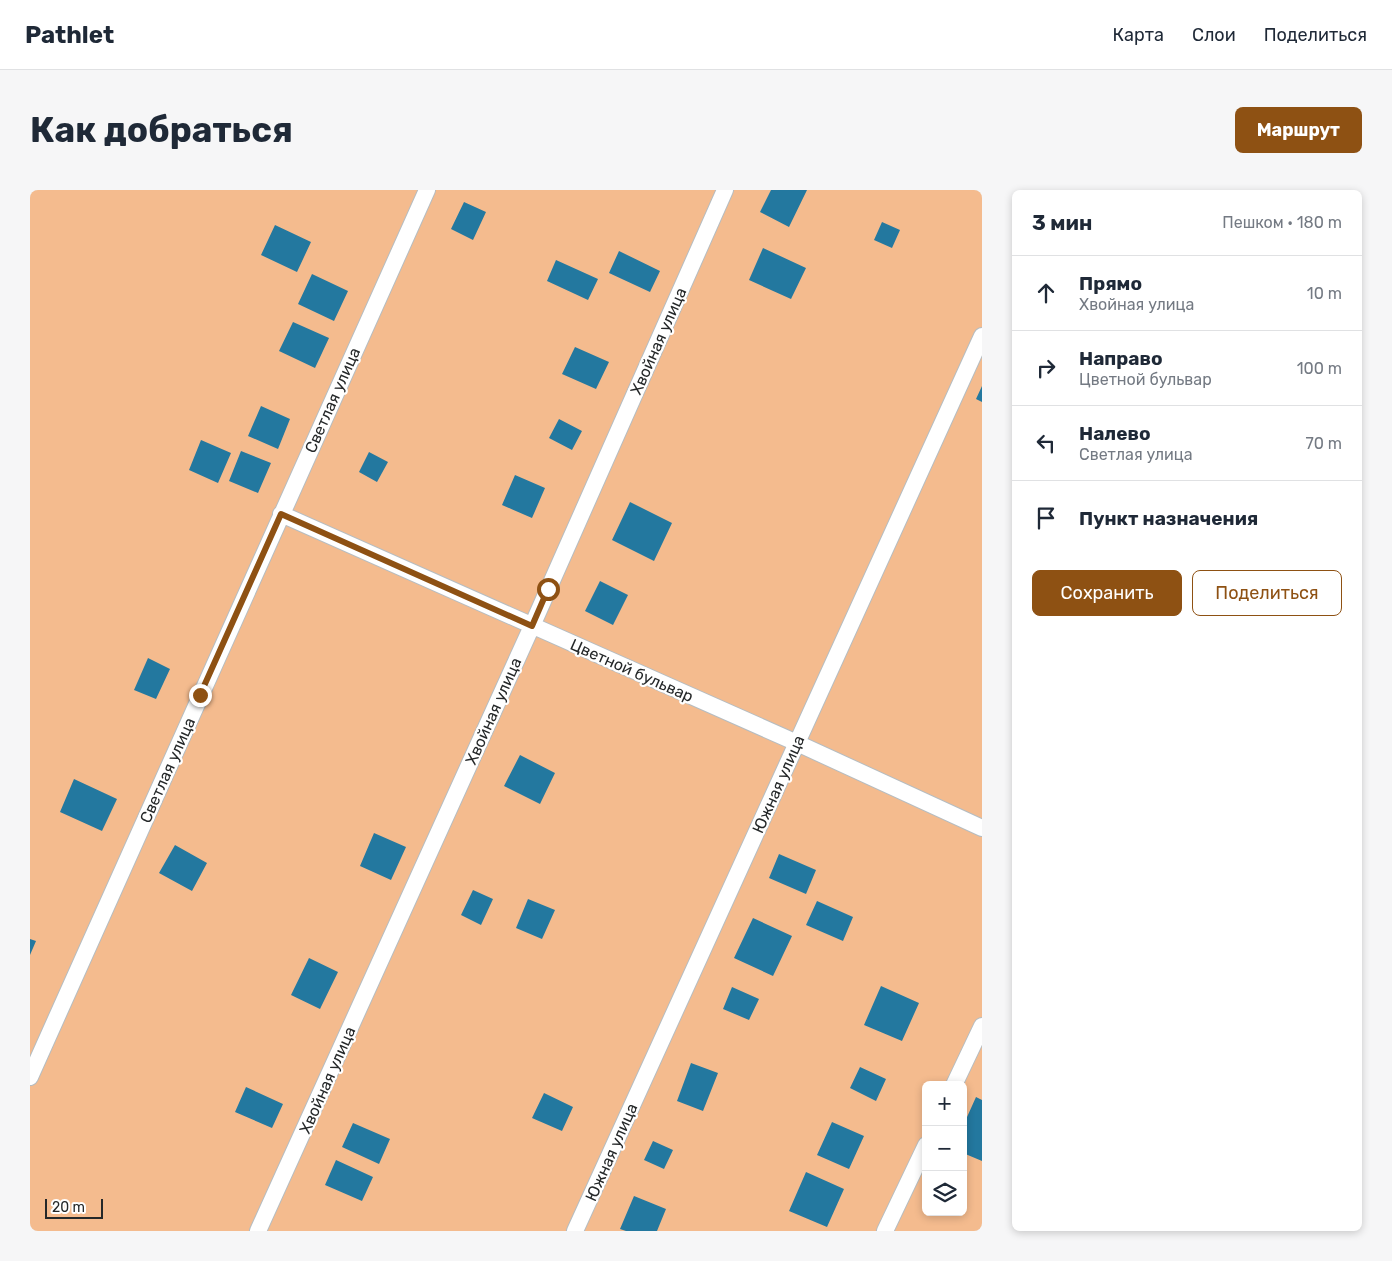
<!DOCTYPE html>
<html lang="ru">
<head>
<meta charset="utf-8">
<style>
  body { margin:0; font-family:Rubik,sans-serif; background:#f6f6f7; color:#1f2937 }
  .controls { position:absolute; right:15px; bottom:15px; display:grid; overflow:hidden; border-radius:8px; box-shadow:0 2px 8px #0003 }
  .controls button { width:45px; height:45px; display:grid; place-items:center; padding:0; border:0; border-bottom:1px solid #e0e1e3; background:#fff; color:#1f2937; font:25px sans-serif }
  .scale { position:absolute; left:15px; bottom:12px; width:58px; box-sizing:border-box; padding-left:5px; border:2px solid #252829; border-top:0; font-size:14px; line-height:18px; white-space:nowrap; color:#252829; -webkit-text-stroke:4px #fff; paint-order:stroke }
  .stop { position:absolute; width:15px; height:15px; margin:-11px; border:4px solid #8e5113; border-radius:50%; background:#fff }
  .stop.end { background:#8e5113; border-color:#fff; box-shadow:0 1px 5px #0008 }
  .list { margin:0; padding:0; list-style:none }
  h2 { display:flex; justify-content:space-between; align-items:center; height:65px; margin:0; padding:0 20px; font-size:21px }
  h2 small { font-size:16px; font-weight:400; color:#747a83 }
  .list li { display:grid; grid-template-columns:32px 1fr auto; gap:15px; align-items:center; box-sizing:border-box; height:75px; padding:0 20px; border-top:1px solid #e0e1e3 }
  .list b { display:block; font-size:19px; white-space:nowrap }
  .list p { margin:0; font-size:16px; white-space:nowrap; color:#747a83 }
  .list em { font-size:16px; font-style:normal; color:#747a83 }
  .actions { display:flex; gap:10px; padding:15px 20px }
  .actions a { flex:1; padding:11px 0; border:1px solid #8e5113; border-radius:8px; text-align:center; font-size:18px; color:#8e5113 }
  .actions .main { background:#8e5113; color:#fff }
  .icon { flex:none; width:28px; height:28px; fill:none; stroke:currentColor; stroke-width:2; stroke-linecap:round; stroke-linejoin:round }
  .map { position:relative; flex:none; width:952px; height:1041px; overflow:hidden; border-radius:8px }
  header { display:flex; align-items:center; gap:30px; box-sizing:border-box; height:70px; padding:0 25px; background:#fff; border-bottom:1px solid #e0e1e3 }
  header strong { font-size:24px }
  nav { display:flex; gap:28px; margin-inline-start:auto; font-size:18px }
  .intro { display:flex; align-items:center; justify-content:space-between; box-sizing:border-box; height:120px; padding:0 30px }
  h1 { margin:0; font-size:35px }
  .button { padding:12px 22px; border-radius:8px; background:#8e5113; color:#fff; font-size:18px; font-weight:700 }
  main { display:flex; gap:30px; padding:0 30px }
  aside { flex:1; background:#fff; border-radius:8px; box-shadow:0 2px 8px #0003 }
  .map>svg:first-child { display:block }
  .green { fill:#f4bb8e; fill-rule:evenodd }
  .building { fill:#23789f }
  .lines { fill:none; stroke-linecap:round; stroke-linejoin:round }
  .street-casing { stroke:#b6bdc1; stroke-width:18 }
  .street { stroke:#fff; stroke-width:16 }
  .route { stroke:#8e5113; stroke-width:6 }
  .labels { text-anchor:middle; stroke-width:4.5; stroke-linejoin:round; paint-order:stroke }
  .street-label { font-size:16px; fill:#252829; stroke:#fff }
</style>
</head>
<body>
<header>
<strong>Pathlet</strong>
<nav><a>Карта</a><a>Слои</a><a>Поделиться</a></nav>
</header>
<div class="intro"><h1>Как добраться</h1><a class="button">Маршрут</a></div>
<main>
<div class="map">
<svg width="952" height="1041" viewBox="0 0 952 1041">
  <rect width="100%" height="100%" fill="#e7eef2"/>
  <!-- green -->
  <path class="green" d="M0 0H952V1041H0ZM896 895H933V1022H896Z"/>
  <!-- building -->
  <path class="building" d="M741 0H777L759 37 730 22Z
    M434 12 456 22 443 50 421 39Z
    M852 32 870 40 862 58 844 50Z
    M245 35 281 52 267 82 231 65Z
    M733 58 776 78 761 109 719 90Z
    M589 61 630 81 620 102 579 83Z
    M526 70 568 89 558 110 517 91Z
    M282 84 318 101 304 131 268 114Z
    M263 132 299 148 285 178 249 161Z
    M545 157 579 172 566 199 532 184Z
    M952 196V212L946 209Z
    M231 216 260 229 248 259 218 246Z
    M529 229 552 241 542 260 519 248Z
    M171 250 201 263 188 293 159 280Z
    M211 261 241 273 228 303 199 291Z
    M339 262 358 272 347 292 329 282Z
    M485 285 515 298 502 328 472 315Z
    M600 312 642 333 624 371 582 350Z
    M570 391 598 405 583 435 555 421Z
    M118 468 140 479 126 509 104 500Z
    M490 565 525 583 510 614 474 596Z
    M44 589 87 609 72 641 30 622Z
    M344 643 376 657 361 690 330 676Z
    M145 655 177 673 162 701 129 683Z
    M749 664 786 680 776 704 739 688Z
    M443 700 463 709 451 735 431 725Z
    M498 709 525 720 512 749 486 738Z
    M787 711 823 727 813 751 776 735Z
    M723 728 762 746 743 786 704 768Z
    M0 749 6 751 0 765Z
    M279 768 308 782 290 819 261 805Z
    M851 796 889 813 872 851 834 835Z
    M702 797 729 809 719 830 693 819Z
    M661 873 688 883 673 921 647 911Z
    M830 877 856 889 846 911 820 898Z
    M216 897 253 914 242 938 205 922Z
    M514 903 543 917 532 941 502 928Z
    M946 907 952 910V971L933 963V936Z
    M802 932 834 946 819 979 787 965Z
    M323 933 360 949 349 974 312 957Z
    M623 951 643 960 634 979 614 970Z
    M306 970 343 987 332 1011 295 995Z
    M776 982 814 999 797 1037 759 1021Z
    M604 1006 636 1019 627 1041H596L590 1039Z"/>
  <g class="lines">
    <defs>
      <path id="street" d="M251 324 767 553 952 638
        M0 887 397 0
        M924 895 952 836
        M228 1041 502 436 695 0
        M545 1041 952 146
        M855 1041 896 955"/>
    </defs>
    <!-- street casing -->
    <use href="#street" class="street-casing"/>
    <!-- street -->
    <use href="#street" class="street"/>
  </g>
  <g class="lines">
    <!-- route -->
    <path class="route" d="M170 505 251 324 502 436 518 399"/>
  </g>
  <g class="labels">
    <!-- street labels -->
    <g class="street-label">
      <text transform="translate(628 151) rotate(-66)" y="6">Хвойная улица</text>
      <text transform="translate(302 210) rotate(-66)" y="6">Светлая улица</text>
      <text transform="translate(602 480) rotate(24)" y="6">Цветной бульвар</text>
      <text transform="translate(463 521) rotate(-66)" y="6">Хвойная улица</text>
      <text transform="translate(137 580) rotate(-66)" y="6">Светлая улица</text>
      <text transform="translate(748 594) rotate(-66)" y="6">Южная улица</text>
      <text transform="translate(297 890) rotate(-66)" y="6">Хвойная улица</text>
      <text transform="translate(581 962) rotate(-66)" y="6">Южная улица</text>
    </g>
  </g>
</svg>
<div class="controls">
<button>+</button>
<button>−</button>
<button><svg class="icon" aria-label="layers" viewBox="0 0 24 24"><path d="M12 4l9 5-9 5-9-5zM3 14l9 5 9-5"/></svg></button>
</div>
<div class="scale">20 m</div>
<div class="stop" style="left:518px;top:399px"></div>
<div class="stop end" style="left:170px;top:505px"></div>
</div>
<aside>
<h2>3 мин<small>Пешком · 180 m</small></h2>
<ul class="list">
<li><svg class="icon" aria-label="ahead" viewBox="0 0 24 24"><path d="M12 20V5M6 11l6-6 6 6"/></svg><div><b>Прямо</b><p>Хвойная улица</p></div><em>10 m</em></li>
<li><svg class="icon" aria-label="right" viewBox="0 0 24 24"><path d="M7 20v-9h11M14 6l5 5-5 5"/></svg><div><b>Направо</b><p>Цветной бульвар</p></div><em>100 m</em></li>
<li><svg class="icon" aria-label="left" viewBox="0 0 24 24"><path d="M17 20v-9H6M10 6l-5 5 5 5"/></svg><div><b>Налево</b><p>Светлая улица</p></div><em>70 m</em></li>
<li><svg class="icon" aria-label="arrive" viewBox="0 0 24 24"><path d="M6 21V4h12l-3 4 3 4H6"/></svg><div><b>Пункт назначения</b></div></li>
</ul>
<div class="actions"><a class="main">Сохранить</a><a>Поделиться</a></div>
</aside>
</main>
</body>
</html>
